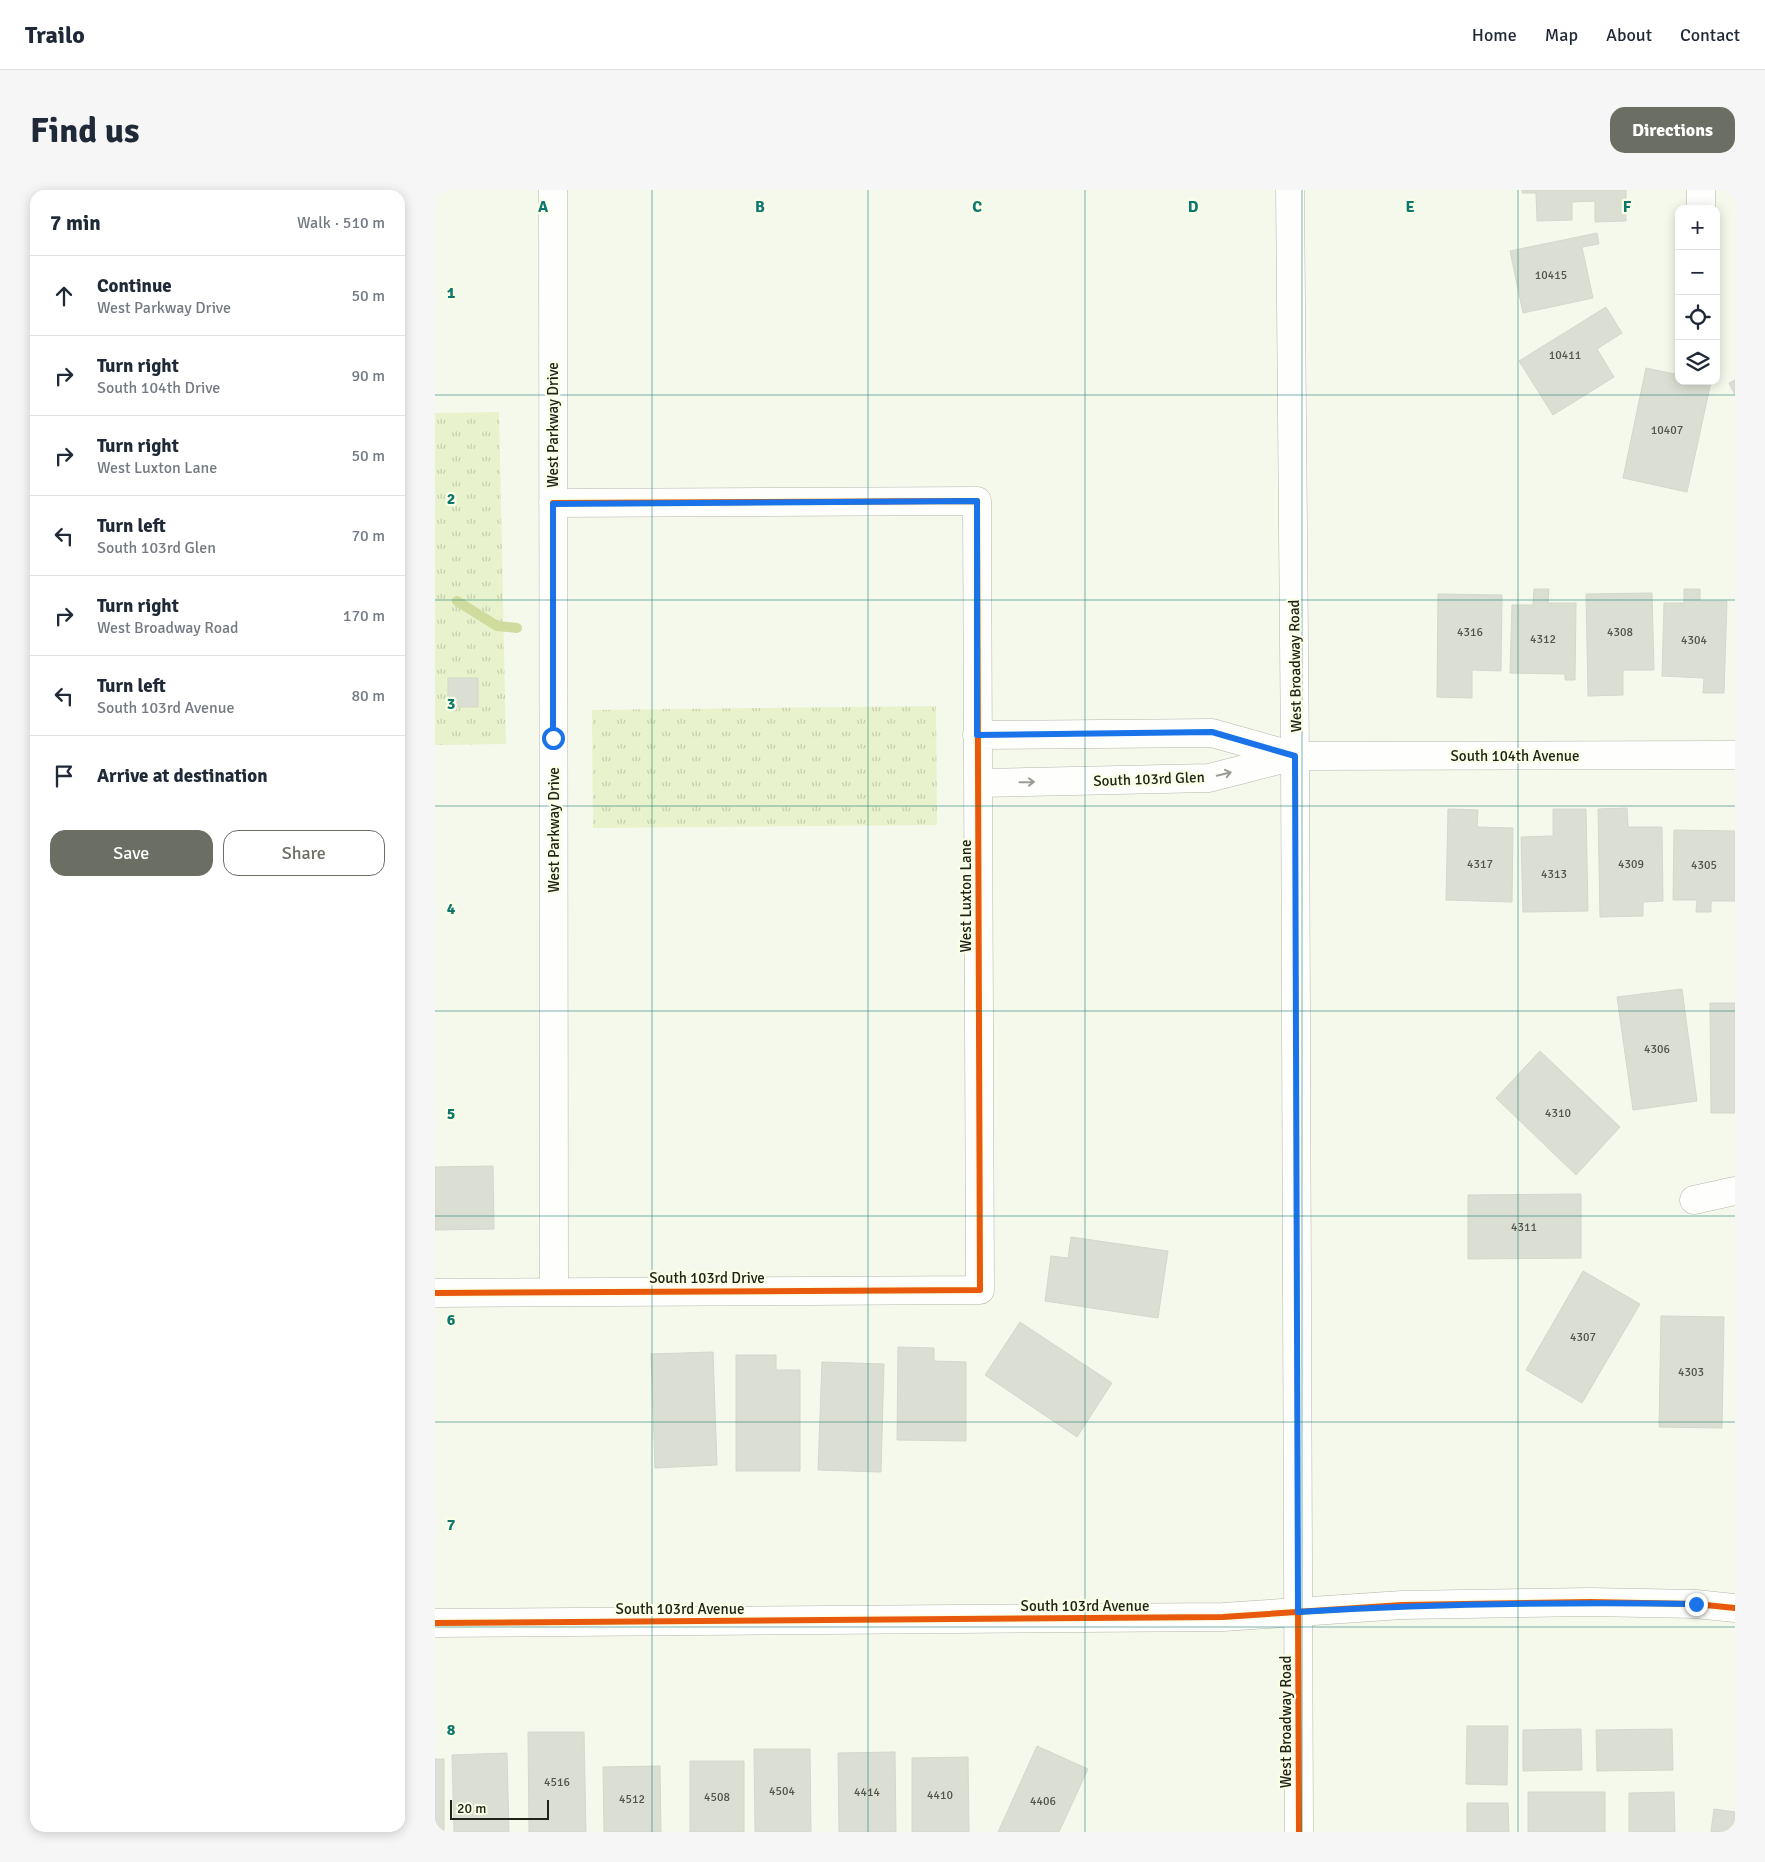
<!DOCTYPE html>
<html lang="en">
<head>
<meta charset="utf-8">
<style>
  body { margin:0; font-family:Signika,sans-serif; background:#f6f6f7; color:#1f2937 }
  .controls { position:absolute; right:15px; top:15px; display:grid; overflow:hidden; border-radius:10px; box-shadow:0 2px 12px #0003 }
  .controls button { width:45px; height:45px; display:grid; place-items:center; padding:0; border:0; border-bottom:1px solid #e0e1e3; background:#fff; color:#1f2937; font:25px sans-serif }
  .scale { position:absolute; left:15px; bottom:12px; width:99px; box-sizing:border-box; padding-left:5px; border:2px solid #212318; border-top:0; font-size:14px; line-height:18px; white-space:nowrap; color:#212318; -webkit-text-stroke:4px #f8ffe6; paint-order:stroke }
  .stop { position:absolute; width:15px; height:15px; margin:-11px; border:4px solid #1a73e8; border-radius:50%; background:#fff }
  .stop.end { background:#1a73e8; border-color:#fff; box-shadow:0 1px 5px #0008 }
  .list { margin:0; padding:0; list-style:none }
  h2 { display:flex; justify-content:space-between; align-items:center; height:65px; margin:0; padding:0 20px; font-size:21px }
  h2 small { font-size:16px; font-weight:400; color:#747a83 }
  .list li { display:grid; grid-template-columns:32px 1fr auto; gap:15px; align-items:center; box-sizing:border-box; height:80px; padding:0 20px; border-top:1px solid #e0e1e3 }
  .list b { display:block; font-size:19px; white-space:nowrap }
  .list p { margin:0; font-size:16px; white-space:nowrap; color:#747a83 }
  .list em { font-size:16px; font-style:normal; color:#747a83 }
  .actions { display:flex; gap:10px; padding:15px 20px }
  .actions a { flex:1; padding:11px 0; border:1px solid #6b6e62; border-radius:15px; text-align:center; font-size:18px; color:#6b6e62 }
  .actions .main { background:#6b6e62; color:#fff }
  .icon { flex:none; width:28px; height:28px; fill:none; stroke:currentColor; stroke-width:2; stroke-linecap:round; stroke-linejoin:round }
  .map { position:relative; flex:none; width:1300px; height:1642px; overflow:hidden; border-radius:15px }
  header { display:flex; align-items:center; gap:30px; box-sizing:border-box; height:70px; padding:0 25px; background:#fff; border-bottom:1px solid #e0e1e3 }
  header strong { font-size:24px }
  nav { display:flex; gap:28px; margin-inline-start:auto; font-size:18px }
  .intro { display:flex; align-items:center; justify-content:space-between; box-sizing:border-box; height:120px; padding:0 30px }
  h1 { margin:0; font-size:35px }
  .button { padding:12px 22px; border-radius:15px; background:#6b6e62; color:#fff; font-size:18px; font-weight:700 }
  main { display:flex; gap:30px; padding:0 30px }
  aside { flex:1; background:#fff; border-radius:15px; box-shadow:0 2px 12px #0003 }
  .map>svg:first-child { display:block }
  .park { fill:url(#park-tufts) }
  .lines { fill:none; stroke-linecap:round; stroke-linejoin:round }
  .stream { stroke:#cfdc9d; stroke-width:10 }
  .building { fill:#dbded2; stroke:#d4d7cc }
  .minor-casing { stroke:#b3b6ab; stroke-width:29 }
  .tertiary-casing { stroke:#b3b6ab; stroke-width:29 }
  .secondary-casing { stroke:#b3b6ab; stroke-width:29 }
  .minor { stroke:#fefefc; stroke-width:28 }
  .tertiary { stroke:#fefefc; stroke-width:28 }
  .secondary { stroke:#fefefc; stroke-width:28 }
  .cycleway-casing { stroke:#f8ffe6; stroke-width:9 }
  .cycleway { stroke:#e8590c; stroke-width:6 }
  .oneway { stroke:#9b9b95 }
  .route { stroke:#1a73e8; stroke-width:6 }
  .grid { fill:none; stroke:#0f766e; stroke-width:1; stroke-opacity:0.55 }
  .labels { text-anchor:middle; stroke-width:4.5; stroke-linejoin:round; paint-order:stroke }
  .number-label { font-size:12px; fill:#525448 }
  .street-label { font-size:15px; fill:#212318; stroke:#f8ffe6 }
  .grid-label { font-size:16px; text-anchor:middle; font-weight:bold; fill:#0f766e; stroke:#f8ffe6; stroke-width:4.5; stroke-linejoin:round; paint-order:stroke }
</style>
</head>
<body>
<header>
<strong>Trailo</strong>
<nav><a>Home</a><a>Map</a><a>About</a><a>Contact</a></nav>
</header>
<div class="intro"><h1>Find us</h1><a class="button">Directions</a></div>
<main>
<aside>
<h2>7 min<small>Walk · 510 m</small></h2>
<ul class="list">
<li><svg class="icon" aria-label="ahead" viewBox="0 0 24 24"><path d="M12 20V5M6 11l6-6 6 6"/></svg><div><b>Continue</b><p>West Parkway Drive</p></div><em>50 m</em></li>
<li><svg class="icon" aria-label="right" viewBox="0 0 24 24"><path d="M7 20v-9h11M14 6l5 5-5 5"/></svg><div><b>Turn right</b><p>South 104th Drive</p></div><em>90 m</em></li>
<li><svg class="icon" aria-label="right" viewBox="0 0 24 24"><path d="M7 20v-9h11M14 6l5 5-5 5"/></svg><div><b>Turn right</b><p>West Luxton Lane</p></div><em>50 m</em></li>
<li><svg class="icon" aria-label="left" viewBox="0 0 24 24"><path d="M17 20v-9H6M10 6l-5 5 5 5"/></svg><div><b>Turn left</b><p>South 103rd Glen</p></div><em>70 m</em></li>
<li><svg class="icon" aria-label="right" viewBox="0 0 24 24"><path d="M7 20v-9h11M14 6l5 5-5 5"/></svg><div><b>Turn right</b><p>West Broadway Road</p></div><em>170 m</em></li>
<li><svg class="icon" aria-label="left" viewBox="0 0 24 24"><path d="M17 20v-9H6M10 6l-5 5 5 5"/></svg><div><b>Turn left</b><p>South 103rd Avenue</p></div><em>80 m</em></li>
<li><svg class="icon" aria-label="arrive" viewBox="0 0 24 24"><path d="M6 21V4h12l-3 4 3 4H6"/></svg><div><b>Arrive at destination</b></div></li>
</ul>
<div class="actions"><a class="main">Save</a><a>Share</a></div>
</aside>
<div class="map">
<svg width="1300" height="1642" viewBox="0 0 1300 1642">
  <defs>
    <pattern id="park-tufts" width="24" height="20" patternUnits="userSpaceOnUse" patternTransform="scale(1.25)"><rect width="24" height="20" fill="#e8f2cc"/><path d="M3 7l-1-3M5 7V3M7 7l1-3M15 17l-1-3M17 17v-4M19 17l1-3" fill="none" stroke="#c7cfae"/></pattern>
  </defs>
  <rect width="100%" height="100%" fill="#f5f9ec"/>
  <!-- park -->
  <path class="park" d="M64 222 71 554 0 555V223Z
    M501 516 502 635 158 638 157 520Z"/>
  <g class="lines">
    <!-- stream -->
    <path class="stream" d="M22 411 62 436 82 438"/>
  </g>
  <!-- building -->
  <path class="building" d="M1087 0H1191V31L1160 32V11L1137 12V30L1102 31 1101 3H1087Z
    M1162 43 1164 54 1147 57 1158 108 1088 123 1075 61Z
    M1171 117 1187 143 1162 159 1179 187 1118 225 1084 171Z
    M1211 178 1244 185V191L1276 192 1252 302 1188 288Z
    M1300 190V205L1294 193Z
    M1099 399H1114L1113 413H1141L1140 490H1130V484L1075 483 1077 415H1098Z
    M1249 399H1265V411H1292L1289 503H1268L1269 488 1227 486 1229 413H1249Z
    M1217 403 1219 480H1188V505L1153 506 1151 404Z
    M1003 404 1067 405 1066 481 1037 480V508L1002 507Z
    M13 488H43V517H13Z
    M1192 618 1193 637H1227L1228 711 1208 712V726L1165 727 1163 619Z
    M1013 619 1043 620 1042 637 1078 638 1077 712 1011 710Z
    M1118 619H1151L1153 721 1088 722 1086 647 1118 646Z
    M1239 640 1300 641V711H1276V722H1261L1262 710H1238Z
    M1247 799 1262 911 1198 920 1182 807Z
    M1275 813H1300V923H1276Z
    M1105 861 1185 937 1141 985 1061 908Z
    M58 976 59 1039 0 1040V977Z
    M1146 1004V1068L1033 1069V1005Z
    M636 1047 733 1061 723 1128 610 1111 616 1066 633 1068Z
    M1148 1081 1205 1114 1147 1213 1091 1180Z
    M1226 1126 1289 1127 1287 1238 1224 1237Z
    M585 1132 677 1193 642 1247 550 1185Z
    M463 1157 499 1158V1171L531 1172V1251L462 1250Z
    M278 1162 282 1275 220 1278 216 1164Z
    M301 1165H341V1180H365V1281H301Z
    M387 1172 449 1174 446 1282 383 1280Z
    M1032 1536H1073L1072 1595 1031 1594Z
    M1146 1539 1147 1580 1088 1581V1540Z
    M1237 1539 1238 1580 1162 1581 1161 1540Z
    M93 1542H149L151 1642H94Z
    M602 1556 653 1579 624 1642H563Z
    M319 1559H375L376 1642H320Z
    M460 1562 461 1642H404L403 1563Z
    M72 1563 74 1642H19L17 1565Z
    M533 1567 534 1642H477V1568Z
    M0 1569H9V1642H0Z
    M255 1571H309V1642H255Z
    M225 1576 226 1642H169L168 1577Z
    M1093 1602H1170V1642H1093Z
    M1239 1602 1240 1642H1194V1603Z
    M1032 1613H1073L1074 1642H1032Z
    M1279 1619 1300 1622V1642H1276Z"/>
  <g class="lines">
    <defs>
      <path id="minor" d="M118 0 119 1101
        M1266 0V19
        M542 545 777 543 859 566
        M543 593 774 588 860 566 1300 565
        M1259 1010 1300 1001
        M0 1103 545 1100 542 311 118 313"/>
      <path id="tertiary" d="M0 1433 788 1427 967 1415 1155 1412 1261 1414 1300 1418"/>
      <path id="secondary" d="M855 0 860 566 864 1642"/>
    </defs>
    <!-- minor casing -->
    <use href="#minor" class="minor-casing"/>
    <!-- tertiary casing -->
    <use href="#tertiary" class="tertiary-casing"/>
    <!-- secondary casing -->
    <use href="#secondary" class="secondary-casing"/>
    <!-- minor -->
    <use href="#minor" class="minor"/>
    <!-- tertiary -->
    <use href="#tertiary" class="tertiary"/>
    <!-- secondary -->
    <use href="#secondary" class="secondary"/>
    <defs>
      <path id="cycleway" d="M0 1103 545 1100 542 311 118 313
        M863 1422 864 1642
        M0 1433 788 1427 967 1415 1155 1412 1261 1414 1300 1418"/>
    </defs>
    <!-- cycleway casing -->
    <use href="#cycleway" class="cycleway-casing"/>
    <!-- cycleway -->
    <use href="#cycleway" class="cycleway"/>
  </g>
  <!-- one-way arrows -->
  <defs><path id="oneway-shaft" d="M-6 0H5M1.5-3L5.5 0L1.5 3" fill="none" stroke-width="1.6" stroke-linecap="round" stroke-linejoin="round" transform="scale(1.25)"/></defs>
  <g class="oneway">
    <use href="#oneway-shaft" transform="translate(789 584) rotate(-14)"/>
    <use href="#oneway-shaft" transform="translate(592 592) rotate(-1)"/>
  </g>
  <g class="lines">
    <!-- route -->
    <path class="route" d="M118 548V314L542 311V545L777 542 860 566 863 1422C995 1414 1128 1412 1261 1414"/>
  </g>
  <!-- grid -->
  <path class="grid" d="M217 0V1642M433 0V1642M650 0V1642M867 0V1642M1083 0V1642M0 205H1300M0 410H1300M0 616H1300M0 821H1300M0 1026H1300M0 1232H1300M0 1437H1300"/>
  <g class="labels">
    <!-- number labels -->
    <g class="number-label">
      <text x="1116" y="89">10415</text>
      <text x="1130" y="169">10411</text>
      <text x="1232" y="244">10407</text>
      <text x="1035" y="446">4316</text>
      <text x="1185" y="446">4308</text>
      <text x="1108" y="453">4312</text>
      <text x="1259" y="454">4304</text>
      <text x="1045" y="678">4317</text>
      <text x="1196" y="678">4309</text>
      <text x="1269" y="679">4305</text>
      <text x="1119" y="688">4313</text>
      <text x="1222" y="863">4306</text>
      <text x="1123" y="927">4310</text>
      <text x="1089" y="1041">4311</text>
      <text x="1148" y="1151">4307</text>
      <text x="1256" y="1186">4303</text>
      <text x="122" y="1596">4516</text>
      <text x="347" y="1605">4504</text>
      <text x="432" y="1606">4414</text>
      <text x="505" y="1609">4410</text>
      <text x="282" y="1611">4508</text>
      <text x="197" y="1613">4512</text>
      <text x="608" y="1615">4406</text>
    </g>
    <!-- street labels -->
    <g class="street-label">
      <text transform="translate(118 235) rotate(-90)" y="5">West Parkway Drive</text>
      <text transform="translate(860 476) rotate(-91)" y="5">West Broadway Road</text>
      <text x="1080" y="571">South 104th Avenue</text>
      <text transform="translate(714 589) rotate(-2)" y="5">South 103rd Glen</text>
      <text transform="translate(119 640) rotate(-90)" y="5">West Parkway Drive</text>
      <text transform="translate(531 706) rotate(-90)" y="5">West Luxton Lane</text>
      <text x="272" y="1093">South 103rd Drive</text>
      <text x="650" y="1421">South 103rd Avenue</text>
      <text x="245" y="1424">South 103rd Avenue</text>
      <text transform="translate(851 1532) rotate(-90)" y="5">West Broadway Road</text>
    </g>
  </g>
  <g class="grid-label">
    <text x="108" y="22">A</text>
    <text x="325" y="22">B</text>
    <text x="542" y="22">C</text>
    <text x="758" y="22">D</text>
    <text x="975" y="22">E</text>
    <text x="1192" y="22">F</text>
    <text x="16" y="108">1</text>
    <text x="16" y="314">2</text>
    <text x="16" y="519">3</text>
    <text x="16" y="724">4</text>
    <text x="16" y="929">5</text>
    <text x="16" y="1135">6</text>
    <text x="16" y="1340">7</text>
    <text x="16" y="1545">8</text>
  </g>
</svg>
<div class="controls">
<button>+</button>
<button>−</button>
<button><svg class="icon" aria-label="locate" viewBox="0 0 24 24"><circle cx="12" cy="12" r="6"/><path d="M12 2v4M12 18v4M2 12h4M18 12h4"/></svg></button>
<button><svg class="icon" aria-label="layers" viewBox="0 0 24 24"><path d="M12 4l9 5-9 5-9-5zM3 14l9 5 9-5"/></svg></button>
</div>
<div class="scale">20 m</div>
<div class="stop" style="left:118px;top:548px"></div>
<div class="stop end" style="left:1261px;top:1414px"></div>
</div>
</main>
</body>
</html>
